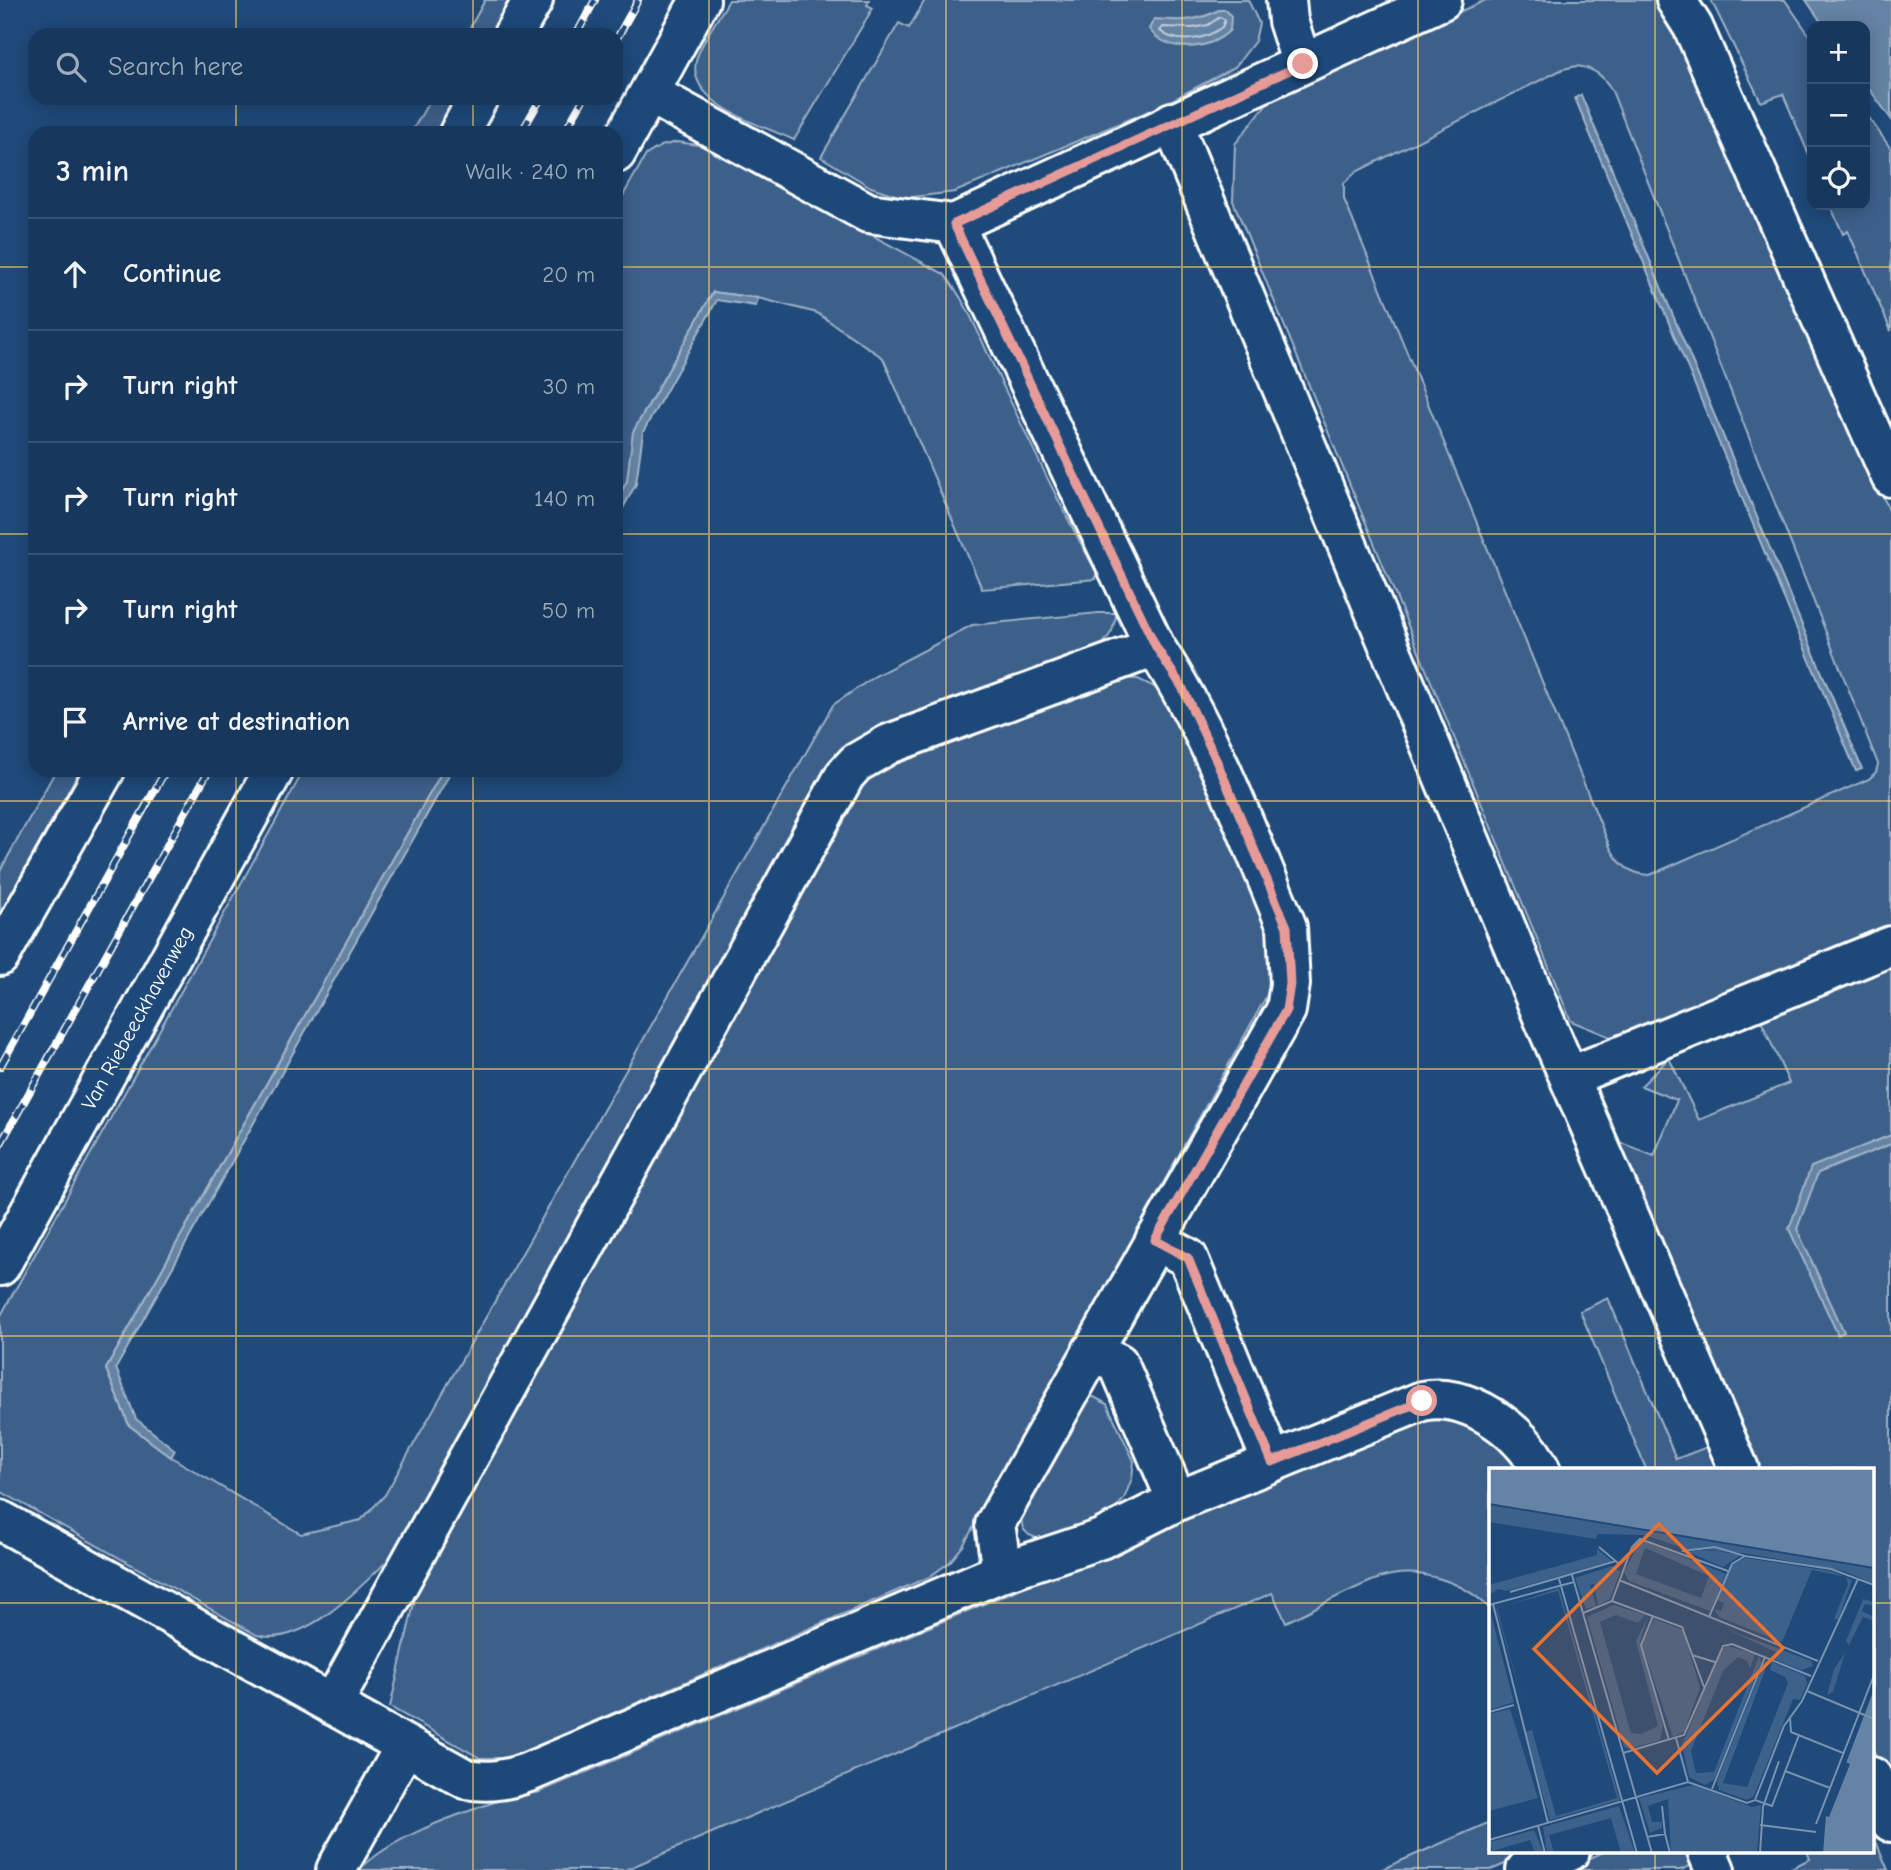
<!DOCTYPE html>
<html lang="en">
<head>
<meta charset="utf-8">
<style>
  body { margin:0; font-family:"Comic Neue",sans-serif; background:#244365; color:#f1f3f6 }
  .controls { position:absolute; right:21px; top:21px; display:grid; overflow:hidden; border-radius:14px; box-shadow:0 4px 18px #0003 }
  .controls button { width:63px; height:63px; display:grid; place-items:center; padding:0; border:0; border-bottom:2px solid #365272; background:#17385c; color:#f1f3f6; font:35px sans-serif }
  .stop { position:absolute; width:21px; height:21px; margin:-16px; border:5px solid #e69b98; border-radius:50%; background:#fff }
  .stop.end { background:#e69b98; border-color:#fff; box-shadow:0 2px 7px #0008 }
  .list { margin:0; padding:0; list-style:none }
  h2 { display:flex; justify-content:space-between; align-items:center; height:91px; margin:0; padding:0 28px; font-size:30px }
  h2 small { font-size:23px; font-weight:400; color:#9eacbb }
  .list li { display:grid; grid-template-columns:46px 1fr auto; gap:21px; align-items:center; box-sizing:border-box; height:112px; padding:0 28px; border-top:2px solid #365272 }
  .list b { display:block; font-size:26px; white-space:nowrap }
  .list em { font-size:23px; font-style:normal; color:#9eacbb }
  .icon { flex:none; width:38px; height:38px; fill:none; stroke:currentColor; stroke-width:2; stroke-linecap:round; stroke-linejoin:round }
  .map { position:relative; flex:none; width:1891px; height:1870px; overflow:hidden }
  .search { position:absolute; background:#17385c; box-shadow:0 4px 18px #0003; left:28px; top:28px; width:595px; height:77px; display:flex; align-items:center; gap:18px; box-sizing:border-box; padding:0 24px; border-radius:21px; color:#9eacbb; font-size:26px }
  .panel { position:absolute; background:#17385c; box-shadow:0 4px 18px #0003; left:28px; top:126px; width:595px; height:651px; border-radius:21px }
  .map>svg:first-child { display:block }
  .green { fill:#3c618b; stroke:#9eb0c5; stroke-width:2; fill-rule:evenodd }
  .water { fill:#6583a4; stroke:#a3b5c8; stroke-width:2 }
  .lines { fill:none; stroke-linecap:round; stroke-linejoin:round }
  .shore { stroke:#c1cddb; stroke-width:2 }
  .minor-casing { stroke:#fff; stroke-width:44 }
  .minor { stroke:#1f4a7a; stroke-width:38 }
  .rail-casing { stroke:#fff; stroke-width:8 }
  .rail { stroke:#1f4a7a; stroke-width:5; stroke-dasharray:16; stroke-linecap:butt }
  .route { stroke:#e69b98; stroke-width:9 }
  .grid { fill:none; stroke:#ffd166; stroke-width:2; stroke-opacity:0.55 }
  .labels { text-anchor:middle; stroke-width:5; stroke-linejoin:round; paint-order:stroke }
  .street-label { font-size:21px; fill:#fff; stroke:#1f4a7a }
  .inset-road { fill:none; stroke:#7992af; stroke-width:2 }
  .view { fill:#eb7230; fill-opacity:0.15; stroke:#eb7230; stroke-width:3.5 }
  .inset-edge { fill:none; stroke:#fff; stroke-width:3.5 }
</style>
</head>
<body>
<div class="map">
<svg width="1891" height="1870" viewBox="0 0 1891 1870">
  <rect width="100%" height="100%" fill="#1f4a7a"/>
  <filter id="ink" filterUnits="userSpaceOnUse"><feTurbulence type="fractalNoise" baseFrequency=".0143" numOctaves="2"/><feDisplacementMap in="SourceGraphic" scale="14" xChannelSelector="R" yChannelSelector="G"/><feConvolveMatrix kernelMatrix="1 2 1 2 8 2 1 2 1" color-interpolation-filters="sRGB"/></filter>
  <g filter="url(#ink)">
    <!-- green -->
    <path class="green" d="M485 0H510L490 35H466Z
      M729 0H869L867 5 873 8 794 140C762 125 682 103 697 57 704 37 719 18 729 0Z
      M925 0H1248L1259 23 1255 41 1235 67 1161 106 955 192 904 198 871 187 821 157 899 23 909 28ZM1214 12 1218 39 1185 47 1163 20C1180 22 1199 23 1214 12Z
      M1486 0H1657L1664 4 1683 34 1891 515V930L1620 1041 1571 1021 1233 201 1235 144 1269 101 1295 85ZM1577 66C1595 69 1603 75 1612 91L1878 764 1876 772 1869 779 1650 875C1630 874 1619 865 1610 847L1344 199V183L1356 172 1563 69Z
      M1711 0H1785L1812 39V162L1783 94 1761 102Z
      M431 98H455L435 133H411Z
      M1865 112 1891 149V331L1848 231 1843 234 1830 205H1865Z
      M677 142 706 146 944 274C970 306 979 337 997 373 1029 440 1060 507 1096 571V579L982 589 883 358 817 313 758 298 713 292 633 432 627 481 616 502V208L646 155 661 146Z
      M1099 613H1117L1112 631 1099 650 863 744 394 1554C364 1584 304 1649 257 1635L0 1491V1317L304 770H443L106 1369 129 1425 171 1457 301 1534 361 1520 385 1495 833 705 875 676 972 625Z
      M1114 678 1138 679 1163 691 1205 772 1270 938 1272 986 963 1546 950 1562 929 1577 509 1758H480L390 1707 421 1573 863 774Z
      M56 770H80L0 914V871Z
      M1891 961V1794L1872 1747V1469H1753L1619 1142 1654 1156 1677 1100 1641 1086 1669 1058 1699 1120 1789 1083 1759 1016Z
      M1608 1298 1676 1459 1707 1447 1716 1469H1646L1580 1311Z
      M1094 1397 1107 1404 1134 1461 1132 1478 1124 1499 1111 1514 1046 1542 1029 1535 1023 1529 1020 1513 1087 1398Z
      M1424 1418C1467 1419 1496 1440 1525 1469H1490V1609C1465 1582 1416 1565 1380 1578 1348 1589 1317 1608 1286 1622L1272 1593 625 1870H359C401 1828 479 1809 534 1788L537 1793Z
      M1490 1822V1851H1535L1491 1870H1380Z
      M1872 1832 1888 1870H1787L1810 1859 1807 1851H1872Z
      M1606 1851H1693L1697 1863 1681 1870H1562Z"/>
    <!-- water -->
    <path class="water" d="M1806 0H1891V119L1865 83V26H1824Z
      M1219 10H1226L1231 16 1230 30C1210 51 1167 54 1149 29L1154 19C1180 21 1196 22 1219 10Z
      M1581 95 1862 769 1856 771 1575 98Z
      M713 292 758 298 756 306 717 300 643 432 636 484 623 508 616 513V502L627 481 633 432Z
      M443 770H452L116 1368 136 1419 175 1450 171 1457 129 1425 106 1369Z
      M1891 1135V1144L1818 1173 1797 1229 1844 1332 1838 1335 1789 1229 1811 1167Z"/>
    <g class="lines">
      <!-- shore -->
      <path class="shore" d="M1220 17 1225 20 1222 27C1206 40 1177 45 1160 31L1163 27 1192 28 1208 25Z"/>
      <defs>
        <path id="minor" d="M1286 0 1288 21 1302 64
          M1676 0 1693 27 1891 477
          M513 35 533 0
          M649 93 868 213 954 224 1442 0
          M1172 122 1543 1017 1739 1469
          M459 133 478 98
          M616 153 700 0
          M954 224 1155 647C1212 734 1247 832 1287 927L1290 984 1286 1010 995 1524 1002 1572
          M0 956 105 770
          M1571 1076 1891 946
          M1155 1240 1188 1258 1272 1462
          M0 1266 274 770
          M1092 1351 1118 1363 1177 1501
          M0 1520 466 1779C489 1783 507 1780 529 1772L1002 1572 1101 1539 1177 1501 1422 1401C1466 1391 1522 1430 1540 1469
          M332 1705 845 775 856 763 889 744 1155 647
          M1872 1777 1891 1822
          M1707 1851 1715 1870
          M336 1870 405 1746
          M1526 1870 1570 1851"/>
      </defs>
      <!-- minor casing -->
      <use href="#minor" class="minor-casing"/>
      <!-- minor -->
      <use href="#minor" class="minor"/>
      <defs>
        <path id="rail" d="M576 35 595 0
          M616 40 638 0
          M521 133 541 98
          M564 133 584 98
          M0 1067 166 770
          M0 1145 209 770"/>
      </defs>
      <!-- rail casing -->
      <use href="#rail" class="rail-casing"/>
      <!-- rail -->
      <use href="#rail" class="rail"/>
    </g>
  </g>
  <g class="lines" filter="url(#ink)">
    <!-- route -->
    <path class="route" d="M1303 64 954 224 1156 647 1182 687 1218 764 1287 927 1290 984 1286 1010 1155 1240 1188 1258 1272 1462 1422 1401"/>
  </g>
  <!-- grid -->
  <path class="grid" d="M236 0V35M473 0V35M709 0V1870M946 0V1870M1182 0V1870M1418 0V1870M1655 0V1469M236 98V133M473 98V133M0 267H35M616 267H1891M0 534H35M616 534H1891M236 770V1870M473 770V1870M0 801H1891M0 1069H1891M0 1336H1891M0 1603H1490M1872 1603H1891M1655 1851V1870"/>
  <g class="labels">
    <!-- street labels -->
    <g class="street-label">
      <text transform="translate(137 1018) rotate(-61)" y="7">Van Riebeeckhavenweg</text>
    </g>
  </g>
  <!-- overview -->
  <g transform="translate(1489 1468)">
    <rect width="385" height="385" fill="#1f4a7a"/>
    <path d="M0 37 385 101V116L355 103 254 85 198 81 155 67 109 66 107 71 0 54ZM152 72 237 106 221 143 140 113 135 104ZM156 80 220 108 212 130 147 106ZM108 81 123 93 18 123 9 121 0 127V117L108 87ZM216 81 252 87 234 99 199 84ZM256 90 342 103 363 112 349 152 345 151 359 116 357 109 323 102 293 174 230 149 225 141 232 143 235 135 228 132 243 97ZM123 98 131 104 121 131 109 137 105 116 101 117 107 138 97 141 86 110ZM70 120 131 332 61 352 36 264 43 262 67 348 128 330 69 123 8 140 36 242 7 141ZM374 131 385 134V138L376 136 373 143 385 149V153L374 149 360 177 357 173ZM125 137 156 147 149 155 127 147 111 154 142 265 152 266 169 258 147 173 159 148 151 173 174 258 171 272 140 281 135 279 98 149ZM0 139 25 234 0 242ZM165 151 194 162 211 220 195 264 184 269 153 177ZM237 161 322 193 324 198 312 202 285 191 287 184ZM239 178 266 186 261 201 258 193 249 189 234 203 202 283 207 305 225 304 270 188 272 195 225 312 216 317 200 309 193 277 233 181ZM356 185 344 224 338 227 345 201ZM280 192 234 315 258 319 299 215 296 209 281 202 283 194 316 208 318 216 311 232 304 231 265 328 258 332 230 322 228 313 275 195ZM21 241 49 330 0 343V246ZM205 317 263 339 272 337 268 385H182L179 331 159 338 163 354H173V360L161 365 150 330ZM130 338 146 385H132L122 350 60 367 65 385H58L54 359ZM45 362 55 385H46L41 372 3 383 1 374Z" fill="#3c618b" fill-rule="evenodd"/>
    <path d="M0 0H385V99L0 35ZM384 224 385 385H334L337 348Z" fill="#6583a4"/>
    <path d="M354 293 361 296 340 349 334 347Z" fill="#1f4a7a"/>
    <path class="inset-road" d="M110 79 129 95M193 83 226 79 256 88M83 107 163 385M70 111 148 385M130 112 329 193M21 124 127 93M123 133 193 159 215 219M4 136 59 355M0 137 85 114M94 145 123 133 143 79 151 71 239 103M164 148 152 177 180 272M220 149 243 96 256 88 342 101 385 117M203 187 226 194M318 223 385 251M0 244 25 237M301 250 302 264 354 285M187 270 199 314M134 285 195 267 234 178 243 176 322 208M296 303 341 320M223 321 276 189M266 332 295 258 313 233 369 111M173 338 176 366M327 356 385 207M271 357 327 364M49 358 56 385M158 369 176 366 181 385M0 372 199 314 258 335 266 332 283 338 310 267M271 385 274 339 290 293"/>
    <path class="view" d="M170 56 294 180 168 305 45 181Z"/>
    <rect width="385" height="385" class="inset-edge"/>
  </g>
</svg>
<div class="controls">
<button>+</button>
<button>−</button>
<button><svg class="icon" aria-label="locate" viewBox="0 0 24 24"><circle cx="12" cy="12" r="6"/><path d="M12 2v4M12 18v4M2 12h4M18 12h4"/></svg></button>
</div>
<div class="stop" style="left:1422px;top:1401px"></div>
<div class="stop end" style="left:1303px;top:64px"></div>
<div class="search"><svg class="icon" aria-label="search" viewBox="0 0 24 24"><circle cx="10" cy="10" r="6"/><path d="M15 15l6 6"/></svg>Search here</div>
<section class="panel">
<h2>3 min<small>Walk · 240 m</small></h2>
<ul class="list">
<li><svg class="icon" aria-label="ahead" viewBox="0 0 24 24"><path d="M12 20V5M6 11l6-6 6 6"/></svg><div><b>Continue</b></div><em>20 m</em></li>
<li><svg class="icon" aria-label="right" viewBox="0 0 24 24"><path d="M7 20v-9h11M14 6l5 5-5 5"/></svg><div><b>Turn right</b></div><em>30 m</em></li>
<li><svg class="icon" aria-label="right" viewBox="0 0 24 24"><path d="M7 20v-9h11M14 6l5 5-5 5"/></svg><div><b>Turn right</b></div><em>140 m</em></li>
<li><svg class="icon" aria-label="right" viewBox="0 0 24 24"><path d="M7 20v-9h11M14 6l5 5-5 5"/></svg><div><b>Turn right</b></div><em>50 m</em></li>
<li><svg class="icon" aria-label="arrive" viewBox="0 0 24 24"><path d="M6 21V4h12l-3 4 3 4H6"/></svg><div><b>Arrive at destination</b></div></li>
</ul>
</section>
</div>
</body>
</html>
